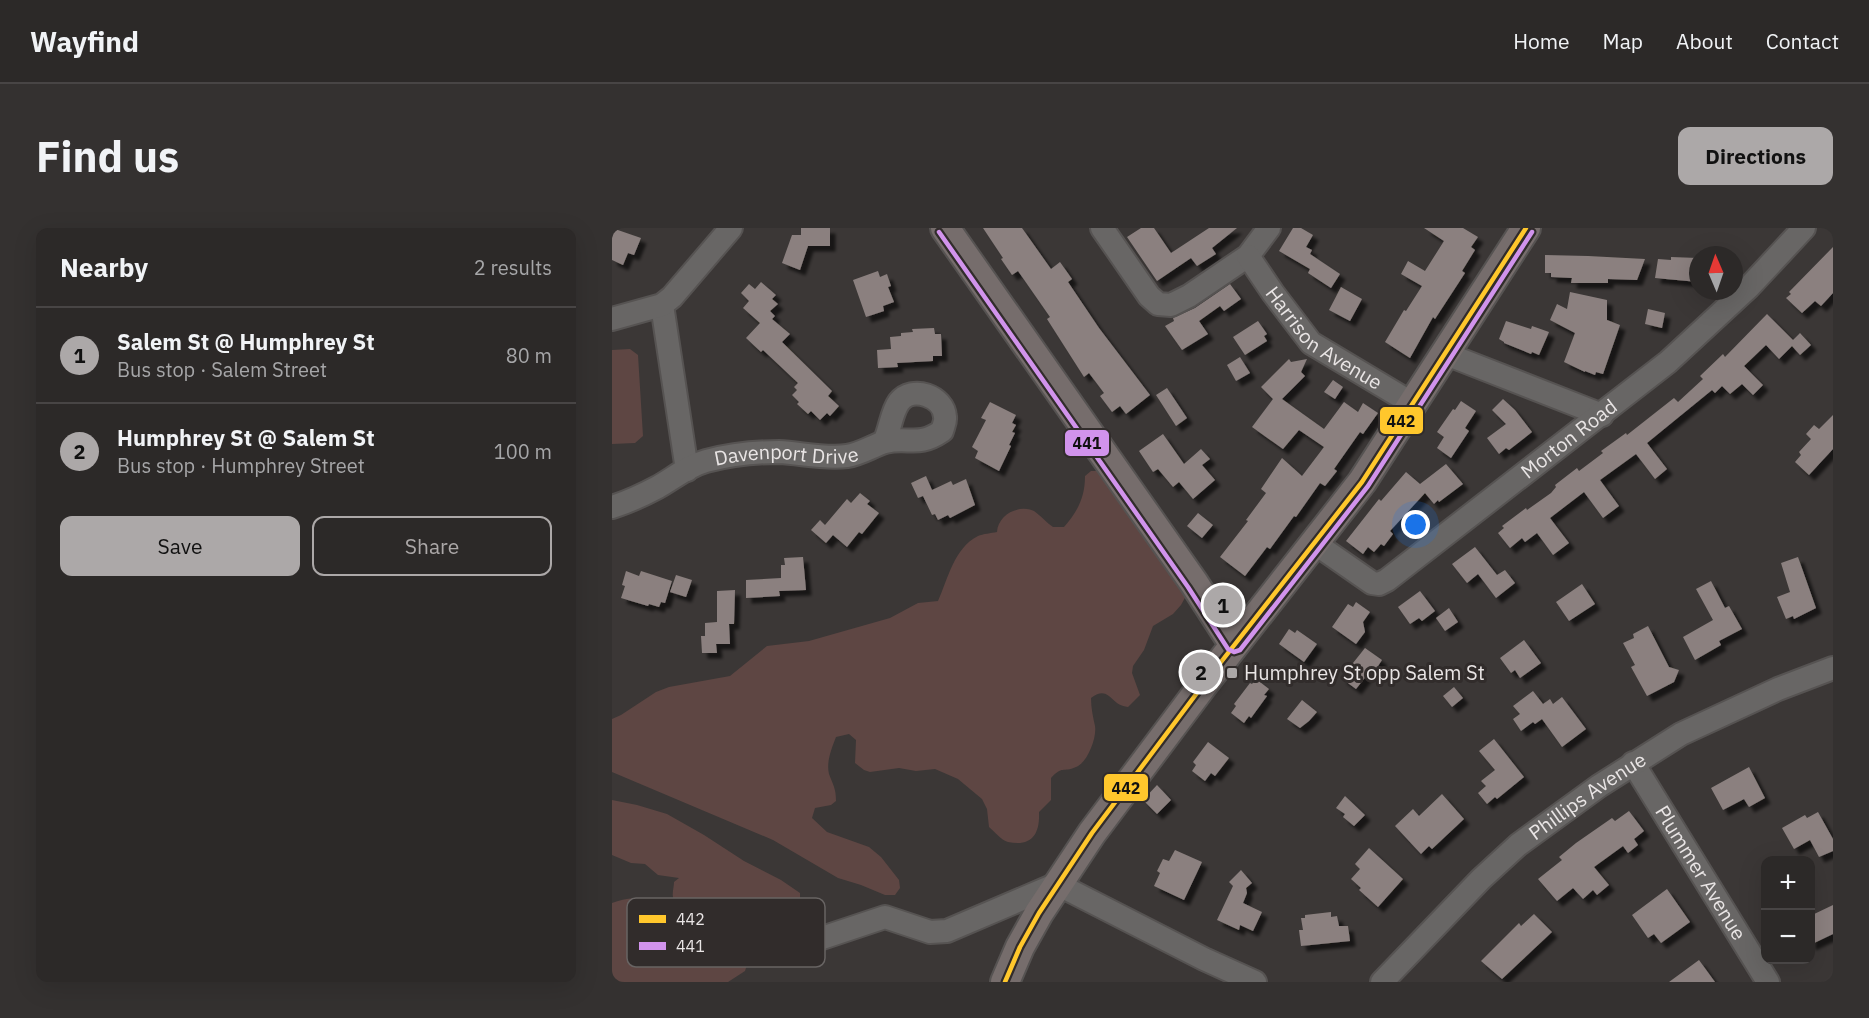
<!DOCTYPE html>
<html lang="en">
<head>
<meta charset="utf-8">
<style>
  body { margin:0; font-family:"IBM Plex Sans",sans-serif; background:#343130; color:#f1f3f6 }
  .controls { position:absolute; right:18px; bottom:18px; display:grid; overflow:hidden; border-radius:12px; box-shadow:0 6px 24px #0002 }
  .controls button { width:54px; height:54px; display:grid; place-items:center; padding:0; border:0; border-bottom:2px solid #484545; background:#2c2928; color:#f1f3f6; font:30px sans-serif }
  .compass { position:absolute; left:1077px; top:18px; width:54px; height:54px; border-radius:50%; background:#2c2928; box-shadow:0 6px 24px #0002; rotate:358deg }
  .you { position:absolute; left:804px; top:297px; width:21px; height:21px; margin:-15px; border:4px solid #fff; border-radius:50%; background:#1a73e8; box-shadow:0 0 0 9px #1a73e833 }
  .badge { display:grid; place-items:center; width:39px; height:39px; border-radius:50%; background:#aca8a8; color:#111; font-size:20px; font-weight:700 }
  .pin { position:absolute; translate:-50% -50%; border:3px solid #fff; box-shadow:0 2px 6px #0006 }
  .list { margin:0; padding:0; list-style:none }
  h2 { display:flex; justify-content:space-between; align-items:center; height:78px; margin:0; padding:0 24px; font-size:26px }
  h2 small { font-size:20px; font-weight:400; color:#a6a6a8 }
  .list li { display:grid; grid-template-columns:39px 1fr auto; gap:18px; align-items:center; box-sizing:border-box; height:96px; padding:0 24px; border-top:2px solid #484545 }
  .list b { display:block; font-size:22px; white-space:nowrap }
  .list p { margin:0; font-size:20px; white-space:nowrap; color:#a6a6a8 }
  .list em { font-size:20px; font-style:normal; color:#a6a6a8 }
  .actions { display:flex; gap:12px; padding:18px 24px }
  .actions a { flex:1; padding:14px 0; border:2px solid #aca8a8; border-radius:12px; text-align:center; font-size:21px; color:#aca8a8 }
  .actions .main { background:#aca8a8; color:#111 }
  .map { position:relative; flex:none; width:1221px; height:754px; overflow:hidden; border-radius:12px }
  header { display:flex; align-items:center; gap:36px; box-sizing:border-box; height:84px; padding:0 30px; background:#2c2928; border-bottom:2px solid #484545 }
  header strong { font-size:28px }
  nav { display:flex; gap:33px; margin-inline-start:auto; font-size:21px }
  .intro { display:flex; align-items:center; justify-content:space-between; box-sizing:border-box; height:144px; padding:0 36px }
  h1 { margin:0; font-size:42px }
  .button { padding:15px 27px; border-radius:12px; background:#aca8a8; color:#111; font-size:21px; font-weight:700 }
  main { display:flex; gap:36px; padding:0 36px }
  aside { flex:1; background:#2c2928; border-radius:12px; box-shadow:0 6px 24px #0002 }
  .map>svg:first-child { display:block }
  .green { fill:#5e4643 }
  .building { fill:#8b807f; filter:url(#shadow) }
  .lines { fill:none; stroke-linecap:round; stroke-linejoin:round }
  .minor-casing { stroke:#565352; stroke-width:26 }
  .major-casing { stroke:#565352; stroke-width:32 }
  .minor { stroke:#686665; stroke-width:22 }
  .major { stroke:#766d6c; stroke-width:28 }
  .bus-1-casing { stroke:#312c2b; stroke-width:9 }
  .bus-2-casing { stroke:#312c2b; stroke-width:9 }
  .bus-1 { stroke:#ffc72c; stroke-width:4.5 }
  .bus-2 { stroke:#d193ec; stroke-width:4.5 }
  .poi-dot { fill:#aca8a8; stroke:#312c2b; stroke-width:2 }
  .labels { text-anchor:middle; stroke-width:6; stroke-linejoin:round; paint-order:stroke }
  .street-label { font-size:20px; fill:#e9e5e5; stroke:#312c2b }
  .poi-label { font-size:20px; fill:#e9e5e5; stroke:#312c2b; text-anchor:start }
  .key { fill:#312c2b; stroke:#686463; stroke-width:1.5 }
  .key-label { font-size:16px; fill:#e9e5e5 }
  .line-badge { stroke:#312c2b; stroke-width:2 }
  .pale-badge-label { font-size:16px; text-anchor:middle; font-weight:bold; fill:#111 }
</style>
</head>
<body>
<header>
<strong>Wayfind</strong>
<nav><a>Home</a><a>Map</a><a>About</a><a>Contact</a></nav>
</header>
<div class="intro"><h1>Find us</h1><a class="button">Directions</a></div>
<main>
<aside>
<h2>Nearby<small>2 results</small></h2>
<ul class="list">
<li><span class="badge">1</span><div><b>Salem St @ Humphrey St</b><p>Bus stop · Salem Street</p></div><em>80 m</em></li>
<li><span class="badge">2</span><div><b>Humphrey St @ Salem St</b><p>Bus stop · Humphrey Street</p></div><em>100 m</em></li>
</ul>
<div class="actions"><a class="main">Save</a><a>Share</a></div>
</aside>
<div class="map">
<svg width="1221" height="754" viewBox="0 0 1221 754">
  <defs>
    <filter id="shadow"><feDropShadow dx="5.5" dy="5.5" stdDeviation="1.5" flood-color="#0009"/></filter>
  </defs>
  <rect width="100%" height="100%" fill="#3b3736"/>
  <!-- green -->
  <path class="green" d="M18 121 26 127 31 208 23 215 0 216V122Z
    M479 243H491L575 366 569 377 561 386 541 398 532 422 521 438 520 445 528 467 516 479C498 478 498 456 479 470 479 480 481 489 483 498 485 510 475 535 464 539 450 545 451 537 439 550V572L427 584C428 606 420 619 396 614 389 612 382 603 377 599L375 581 370 571 346 551 323 541 304 543 287 540 258 544 252 542 243 535 244 512 237 506 224 509C220 520 214 533 217 546 221 557 224 560 224 573L219 577 203 580 200 590 215 604 257 619 269 629 287 652 288 660 283 667H273L249 657 226 650 161 612 0 544V491L9 487 44 464 57 459 118 448 155 418 197 413 278 390 306 375 326 373C336 351 342 320 366 308 371 306 379 305 385 304 386 287 406 276 422 283 428 287 435 295 441 299H452C466 283 473 269 473 248Z
    M0 572 25 577 55 586 92 607 132 633 169 652 188 665V670L184 675 154 684 132 702 140 721 133 743 116 754H0V675C16 669 36 665 44 686 44 687 44 694 44 695 44 711 46 722 59 732 77 730 89 724 101 711 91 697 63 685 61 669 60 665 62 659 62 654L67 650 46 647 33 636 19 635 0 627Z"/>
  <!-- building -->
  <path class="building" d="M0 0 29 10 22 27 16 25 11 37 0 32Z
    M189 0H218V18H196L188 42 170 35 180 7H189Z
    M371 0H410L439 41 448 34 460 51 456 54 487 100 538 167 514 186 508 178 500 184 488 168 492 165 477 145 472 149 435 91 438 89 406 43 400 47 389 31 391 30Z
    M529 0H542L559 25 597 0H625L600 20 604 26 585 38 579 30 545 53 515 9Z
    M681 0H689L701 7 694 19 700 22 698 26 728 46 719 60 696 45 698 41 667 23Z
    M812 0H851L866 9 859 19 863 22 850 43 853 45 823 91 821 89 798 130 773 114 792 82 794 83 810 58 789 46 796 33 813 43 832 13Z
    M1221 19V65L1209 78 1203 73 1190 85 1174 70 1179 66 1177 64Z
    M933 27 976 28 1033 31 1025 52 996 51V55H959L960 50 939 49V45H933Z
    M1059 29 1086 30V54L1043 50 1046 31 1059 32Z
    M266 43 268 49 275 46 279 58 276 59 282 74 271 78 272 83 254 89 241 52Z
    M149 54 164 67 160 71 166 76 158 83 163 88 160 91 178 106 170 114 220 163 216 168 227 178 218 188 215 185 208 192 199 183 196 186 185 176 187 174 180 167 185 162 182 159 186 155 151 122 149 124 134 110 148 95 131 80 137 73 129 65 137 56 143 61Z
    M618 56 629 71 612 83 608 78 587 93 596 106 570 122 553 98 562 93 561 90 583 80Z
    M729 59 750 71 738 93 717 82Z
    M958 64 995 72V92L1008 97 991 146 984 144 983 147 973 143V144L952 134 963 105 938 92 945 76 955 81Z
    M1036 81 1053 85 1050 100 1033 96Z
    M1155 86 1181 112 1188 105 1199 117 1188 127 1180 118 1167 131 1154 117 1132 138 1151 157 1141 167 1130 156 1118 166 1110 158 1103 165 1100 162 1035 215 1055 241 1043 251 1024 226 988 252 1007 278 991 290 972 264 938 290 957 315 941 327 925 305 913 314 910 310 898 320 886 305 892 300 890 298 914 280 915 282 939 265 944 259 943 257 965 240 967 243 991 225 989 223 1014 205 1015 207 1062 170 1066 174 1091 151 1088 148 1111 126 1113 129Z
    M646 93 655 106 652 108 655 113 633 127 621 109Z
    M894 93 919 101 920 98 937 104 927 127 920 124 919 126 892 115V114L887 111Z
    M322 100 323 106H329L330 128H321V133L285 135 286 139 266 140 265 122 279 121 278 109 289 108V105L301 104 300 101Z
    M628 129 638 145 624 153 615 137Z
    M677 131 679 134 695 131 689 144 693 148 670 171 712 201 732 174 746 184 751 175 766 185 751 206 748 204 722 241 725 243 713 258 708 255 684 289 682 288 658 321 655 319 633 348 608 329 636 293 634 292 654 265 649 261 670 230 690 248 712 219 687 202 671 221 640 199 661 171 649 159Z
    M721 152 731 159 723 171 712 164Z
    M555 160 575 190 564 198 544 167Z
    M891 171 903 182 920 204 897 222 894 220 887 226 875 210 894 196 880 182Z
    M849 173 864 183 853 200 857 203 839 230 825 220 832 209 825 204 841 181 843 182Z
    M378 174 404 187 400 195 404 197 400 204 403 205 397 217 399 218 387 243 363 230 366 223 360 219 374 192 369 190Z
    M1221 187V221L1197 247 1183 234 1189 227 1187 224 1199 211 1194 206 1202 197 1207 201Z
    M551 206 572 236 589 221 598 231 590 237 603 252 581 271 567 254 561 259 546 241 541 244 527 223Z
    M834 236 851 256 827 274 826 272 822 276 813 265 778 303 781 306 772 318 769 316 762 324 756 319 751 326 734 313 767 271 769 273 794 244 808 256Z
    M314 248 320 262 339 253 341 257 354 251 363 277 338 290 336 287 326 292 323 286 320 287 311 268 306 270 299 255Z
    M248 265 258 273 255 276 267 285 250 306 247 304 235 319 221 307 214 315 199 302 208 292 213 297 235 271 239 275Z
    M586 285 601 297 590 310 575 298Z
    M863 319 885 347 893 342 903 355 884 370 866 346 855 355 840 336Z
    M191 329 194 362 167 363 168 368 134 370V352L169 350V337H173L172 330Z
    M1186 329 1204 380 1182 391 1181 388 1174 391 1165 369 1178 364 1169 335Z
    M14 343 27 348 29 343 60 353 53 375 49 374 47 379 37 376 36 378 9 370 13 358 10 357Z
    M64 347 80 352 74 369 58 364Z
    M1099 353 1113 380 1117 378 1130 401 1107 413 1109 417 1083 432 1071 409 1101 392 1084 361Z
    M970 356 983 376 957 393 944 374Z
    M123 362 122 396H117L118 416H104L105 425H90L89 408H93V395L105 394V363Z
    M808 363 823 383 810 393 807 390 798 396 786 379Z
    M744 374 758 384 751 394 753 404 744 416 720 399 736 376 741 379Z
    M837 380 846 394 833 403 824 390Z
    M1036 398 1057 439 1067 442 1062 454 1035 468 1019 439 1023 437 1011 415 1022 410 1021 406Z
    M677 401 683 405 685 402 705 416 692 434 667 416Z
    M912 412 929 435 908 450 903 442 899 445 888 430Z
    M753 420 770 432 762 444 759 442 744 461 729 450Z
    M644 451 657 461 652 467 655 468 639 490 637 488 632 495 619 485 624 478 622 476 638 455 640 456Z
    M842 459 851 470 840 479 831 468Z
    M921 463 931 476 938 471 941 476 950 469 974 501 950 519 930 491 923 496 921 494 909 503 901 491 908 486 901 478Z
    M690 472 705 484 697 493 688 500 675 491Z
    M882 511 912 549 885 571 883 569 875 576 866 565 874 558 869 553 883 542 867 523Z
    M596 514 617 530 603 548 599 545 593 553 580 543 584 537 581 534Z
    M1137 539 1153 570 1137 579 1132 571 1111 582 1099 560Z
    M545 557 559 572 545 586 531 572Z
    M830 566 852 591 820 621 817 618 809 626 783 598 801 581 807 588Z
    M733 568 753 587 742 598 731 589 733 586 724 580Z
    M1017 583 1032 603 1022 611 1026 617 1016 625 1011 618 982 639 997 657 985 667 981 662 971 671 961 660 945 673 926 651 950 632 947 629 964 615 1000 590 1003 593Z
    M1206 584 1221 611V623L1207 629 1198 612 1182 621 1170 600 1193 587 1195 590Z
    M757 620 791 651 766 679 747 662 749 660 739 651 748 641 743 636Z
    M563 622 590 634 572 672 542 658 548 645 545 643 551 631 557 633Z
    M629 642 640 655 634 660 635 665 631 675 650 684 641 703 628 697 627 702 605 692 621 658 617 654Z
    M1055 661 1078 694 1049 715 1042 706 1036 710 1020 687Z
    M1221 677V706L1198 717V688Z
    M719 684V689L725 688 727 698H736L738 713 689 718 687 702H691L689 690H693V687Z
    M922 686 940 704 890 751 869 733 907 695 909 698Z
    M1087 732 1103 754H1057Z"/>
  <g class="lines">
    <defs>
      <g id="minor">
        <path d="M490 0 537 68 546 76 559 77 577 68 636 28 657 0"/>
        <path id="s1" d="M636 28 661 65 699 115 801 176"/>
        <path d="M50 77 75 242"/>
        <path d="M0 91 50 77 60 69 119 0"/>
        <path d="M834 126 990 187"/>
        <path id="s2" d="M0 279C16 274 31 267 46 259 62 250 76 238 94 233 117 227 143 224 167 224 189 225 212 231 235 228 249 226 260 218 273 214 297 208 305 220 330 203 331 199 334 193 333 189 332 168 300 157 287 174 279 185 278 203 272 214"/>
        <path id="s3" d="M701 314 760 355 767 356 775 352 1056 134 1137 59 1192 0"/>
        <path id="s4" d="M1021 535 1156 754"/>
        <path d="M204 712 273 689 318 704 335 703 445 656 592 731 643 754"/>
        <path id="s5" d="M770 754 869 651 906 617 987 558 1069 506 1166 461 1221 440"/>
      </g>
      <path id="major" d="M333 0 582 355 622 417
        M393 754 408 719 427 685 480 605 591 457 750 254 914 0"/>
    </defs>
    <!-- minor casing -->
    <use href="#minor" class="minor-casing"/>
    <!-- major casing -->
    <use href="#major" class="major-casing"/>
    <!-- minor -->
    <use href="#minor" class="minor"/>
    <!-- major -->
    <use href="#major" class="major"/>
    <defs>
      <path id="bus-1" d="M393 754 408 719 427 685 480 605 591 457 750 254 914 0"/>
      <path id="bus-2" d="M327 4 576 359 616 421 622 424 628 422 756 258 920 4"/>
    </defs>
    <!-- bus-1 casing -->
    <use href="#bus-1" class="bus-1-casing"/>
    <!-- bus-2 casing -->
    <use href="#bus-2" class="bus-2-casing"/>
    <!-- bus-1 -->
    <use href="#bus-1" class="bus-1"/>
    <!-- bus-2 -->
    <use href="#bus-2" class="bus-2"/>
  </g>
  <!-- markers -->
  <rect class="poi-dot" x="614" y="439" width="12" height="12" rx="3"/>
  <g class="labels">
    <!-- street labels -->
    <g class="street-label">
      <text dy="7" stroke="none"><textPath href="#s1" startOffset="114">Harrison Avenue</textPath></text>
      <text dy="7" stroke="none"><textPath href="#s3" startOffset="318">Morton Road</textPath></text>
      <text dy="7" stroke="none"><textPath href="#s2" startOffset="186">Davenport Drive</textPath></text>
      <text dy="7" stroke="none"><textPath href="#s5" startOffset="278">Phillips Avenue</textPath></text>
      <text dy="7" stroke="none"><textPath href="#s4" startOffset="129">Plummer Avenue</textPath></text>
    </g>
    <!-- poi labels -->
    <g class="poi-label">
      <text x="632" y="452">Humphrey St opp Salem St</text>
    </g>
  </g>
  <!-- legend -->
  <rect x="15" y="670" width="198" height="69" rx="9" class="key"/>
  <rect x="27" y="687" width="27" height="8" fill="#ffc72c"/>
  <rect x="27" y="714" width="27" height="8" fill="#d193ec"/>
  <g class="key-label">
    <text x="64" y="697">442</text>
    <text x="64" y="724">441</text>
  </g>
  <g class="line-badge">
    <rect x="767" y="178" width="45" height="29" rx="6" fill="#ffc72c"/>
    <rect x="452" y="201" width="46" height="28" rx="6" fill="#d193ec"/>
    <rect x="491" y="545" width="46" height="29" rx="6" fill="#ffc72c"/>
  </g>
  <g class="pale-badge-label">
    <text x="789" y="199">442</text>
    <text x="475" y="221">441</text>
    <text x="514" y="566">442</text>
  </g>
</svg>
<div class="controls">
<button>+</button>
<button>−</button>
</div>
<svg class="compass" viewBox="-18 -18 36 36"><path d="M0-13l5 13h-10z" fill="#e53935"/><path d="M0 13l5-13h-10z" fill="#a6a6a8"/></svg>
<div class="you"></div>
<div class="pin badge" style="left:611px;top:377px">1</div>
<div class="pin badge" style="left:589px;top:444px">2</div>
</div>
</main>
</body>
</html>
